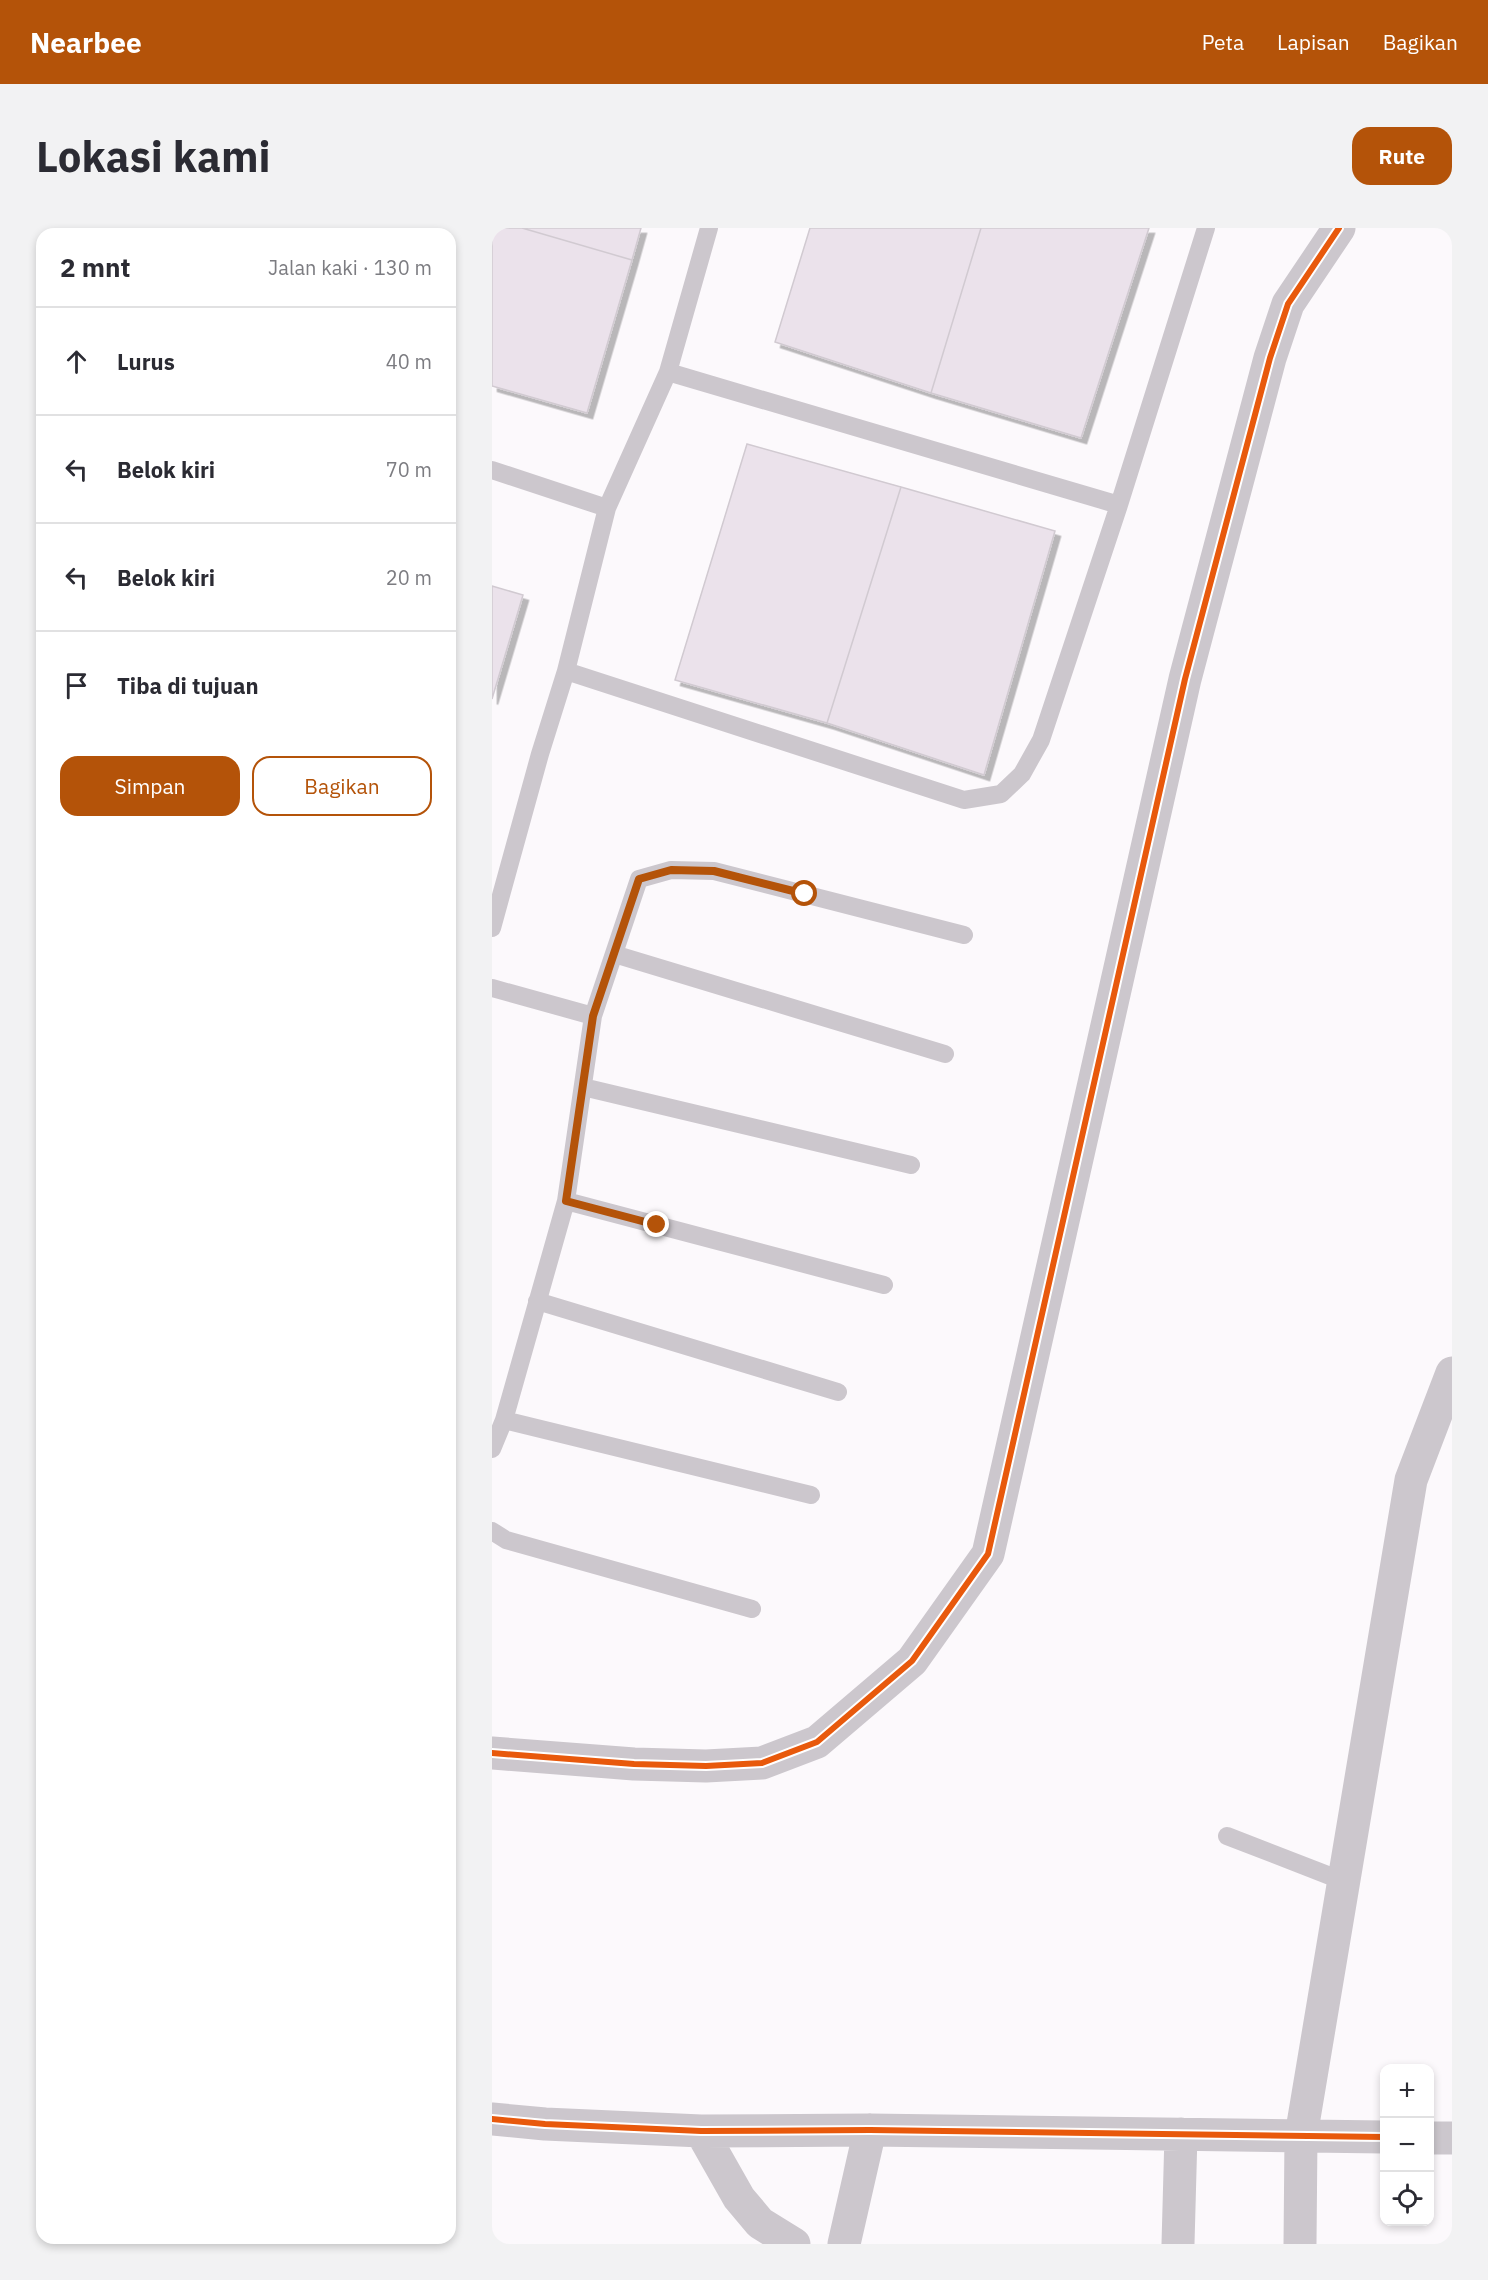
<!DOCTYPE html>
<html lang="id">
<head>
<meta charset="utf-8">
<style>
  body { margin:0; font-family:"IBM Plex Sans",sans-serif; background:#f2f2f3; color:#2b2b33 }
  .controls { position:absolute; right:18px; bottom:18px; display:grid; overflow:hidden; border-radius:12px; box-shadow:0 3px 9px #0003 }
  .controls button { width:54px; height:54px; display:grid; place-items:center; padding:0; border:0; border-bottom:2px solid #e1e1e2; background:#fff; color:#2b2b33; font:30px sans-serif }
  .stop { position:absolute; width:18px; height:18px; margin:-14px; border:4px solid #b45309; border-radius:50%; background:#fff }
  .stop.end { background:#b45309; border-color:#fff; box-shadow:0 2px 6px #0008 }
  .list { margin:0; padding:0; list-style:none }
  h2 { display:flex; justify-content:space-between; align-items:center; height:78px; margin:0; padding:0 24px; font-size:26px }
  h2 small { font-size:20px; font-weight:400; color:#7c7c81 }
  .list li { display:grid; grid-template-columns:39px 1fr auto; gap:18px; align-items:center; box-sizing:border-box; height:108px; padding:0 24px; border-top:2px solid #e1e1e2 }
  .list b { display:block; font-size:22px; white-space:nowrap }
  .list em { font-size:20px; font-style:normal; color:#7c7c81 }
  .actions { display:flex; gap:12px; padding:18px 24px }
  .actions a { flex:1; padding:14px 0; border:2px solid #b45309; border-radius:18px; text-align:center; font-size:21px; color:#b45309 }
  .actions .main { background:#b45309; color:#fff }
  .icon { flex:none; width:33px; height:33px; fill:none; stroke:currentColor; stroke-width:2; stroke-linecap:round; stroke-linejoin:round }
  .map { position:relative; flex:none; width:960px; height:2016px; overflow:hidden; border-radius:18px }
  header { display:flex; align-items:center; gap:36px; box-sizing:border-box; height:84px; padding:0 30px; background:#b45309; color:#fff }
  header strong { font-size:28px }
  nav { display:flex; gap:33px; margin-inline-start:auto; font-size:21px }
  .intro { display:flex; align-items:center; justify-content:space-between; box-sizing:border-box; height:144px; padding:0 36px }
  h1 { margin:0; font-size:42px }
  .button { padding:15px 27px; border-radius:18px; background:#b45309; color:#fff; font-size:21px; font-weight:700 }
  main { display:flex; gap:36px; padding:0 36px }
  aside { flex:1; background:#fff; border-radius:18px; box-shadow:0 3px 9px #0003 }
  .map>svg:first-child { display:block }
  .building { fill:#ebe2eb; stroke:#d1cad1; stroke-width:1.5; filter:url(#shadow) }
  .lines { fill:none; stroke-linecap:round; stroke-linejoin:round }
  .lane { stroke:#ccc7cd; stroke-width:18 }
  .street { stroke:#ccc7cd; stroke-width:33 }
  .cycleway-casing { stroke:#fff; stroke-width:10 }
  .cycleway { stroke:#e8590c; stroke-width:6 }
  .route { stroke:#b45309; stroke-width:8 }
</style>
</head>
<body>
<header>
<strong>Nearbee</strong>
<nav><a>Peta</a><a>Lapisan</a><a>Bagikan</a></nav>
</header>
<div class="intro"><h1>Lokasi kami</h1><a class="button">Rute</a></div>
<main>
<aside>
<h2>2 mnt<small>Jalan kaki · 130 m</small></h2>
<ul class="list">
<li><svg class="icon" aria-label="ahead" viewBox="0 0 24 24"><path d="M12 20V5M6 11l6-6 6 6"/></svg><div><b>Lurus</b></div><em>40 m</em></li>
<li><svg class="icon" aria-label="left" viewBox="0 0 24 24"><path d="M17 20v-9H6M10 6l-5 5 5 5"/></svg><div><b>Belok kiri</b></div><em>70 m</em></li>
<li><svg class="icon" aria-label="left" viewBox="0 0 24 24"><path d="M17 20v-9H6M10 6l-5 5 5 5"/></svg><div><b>Belok kiri</b></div><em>20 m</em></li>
<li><svg class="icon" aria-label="arrive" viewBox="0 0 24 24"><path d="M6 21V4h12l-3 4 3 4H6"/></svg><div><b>Tiba di tujuan</b></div></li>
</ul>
<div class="actions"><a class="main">Simpan</a><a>Bagikan</a></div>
</aside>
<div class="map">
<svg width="960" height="2016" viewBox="0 0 960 2016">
  <defs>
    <filter id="shadow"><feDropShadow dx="5.5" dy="5.5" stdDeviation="0" flood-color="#0004"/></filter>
  </defs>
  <rect width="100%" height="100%" fill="#fcf9fc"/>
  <!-- building -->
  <path class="building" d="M0 0H30L140 32 95 185 0 158Z
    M30 0H149L140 32Z
    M318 0H489L439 165 283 114Z
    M489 0H657L589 210 439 165Z
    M255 216 409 259 335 495 183 452Z
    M409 259 563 303 492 547 335 495Z
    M0 358 31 367 0 471Z"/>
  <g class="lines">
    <!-- lane -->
    <path class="lane" d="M176 144 627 277
      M0 242 115 280
      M74 443 472 572 509 566 530 546 549 512 627 277 714 0
      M0 700 48 526 74 443 115 280 176 144 217 0
      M122 726 453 826
      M0 760 101 788 74 973 12 1192 0 1221
      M101 788 147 651 179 642 222 643 472 707
      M91 859 419 937
      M74 973 392 1057
      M45 1073 346 1164
      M12 1192 319 1267
      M0 1303 14 1312 260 1381
      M735 1608 851 1653"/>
    <!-- street -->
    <path class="street" d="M0 1525 142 1536 214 1538 270 1535 325 1514 420 1433 496 1326 693 451 778 130 796 76 847 0
      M0 1891 53 1896 209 1903 378 1902 892 1909
      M209 1903 247 1970 268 1995 302 2016
      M938 1910H960
      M352 2016 378 1902
      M686 2016 689 1906
      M808 2016 809 1908 919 1252 960 1145"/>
    <defs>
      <path id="cycleway" d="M0 1525 142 1536 214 1538 270 1535 325 1514 420 1433 496 1326 693 451 778 130 796 76 847 0
        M0 1891 53 1896 209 1903 378 1902 892 1909"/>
    </defs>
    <!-- cycleway casing -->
    <use href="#cycleway" class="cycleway-casing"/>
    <!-- cycleway -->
    <use href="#cycleway" class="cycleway"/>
  </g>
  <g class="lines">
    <!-- route -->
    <path class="route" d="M165 997 74 973 101 788 147 651 179 642 222 643 313 666"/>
  </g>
</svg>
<div class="controls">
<button>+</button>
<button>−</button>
<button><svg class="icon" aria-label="locate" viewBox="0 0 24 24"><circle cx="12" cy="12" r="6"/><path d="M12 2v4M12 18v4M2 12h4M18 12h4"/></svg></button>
</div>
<div class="stop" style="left:313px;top:666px"></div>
<div class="stop end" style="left:165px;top:997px"></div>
</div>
</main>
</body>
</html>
